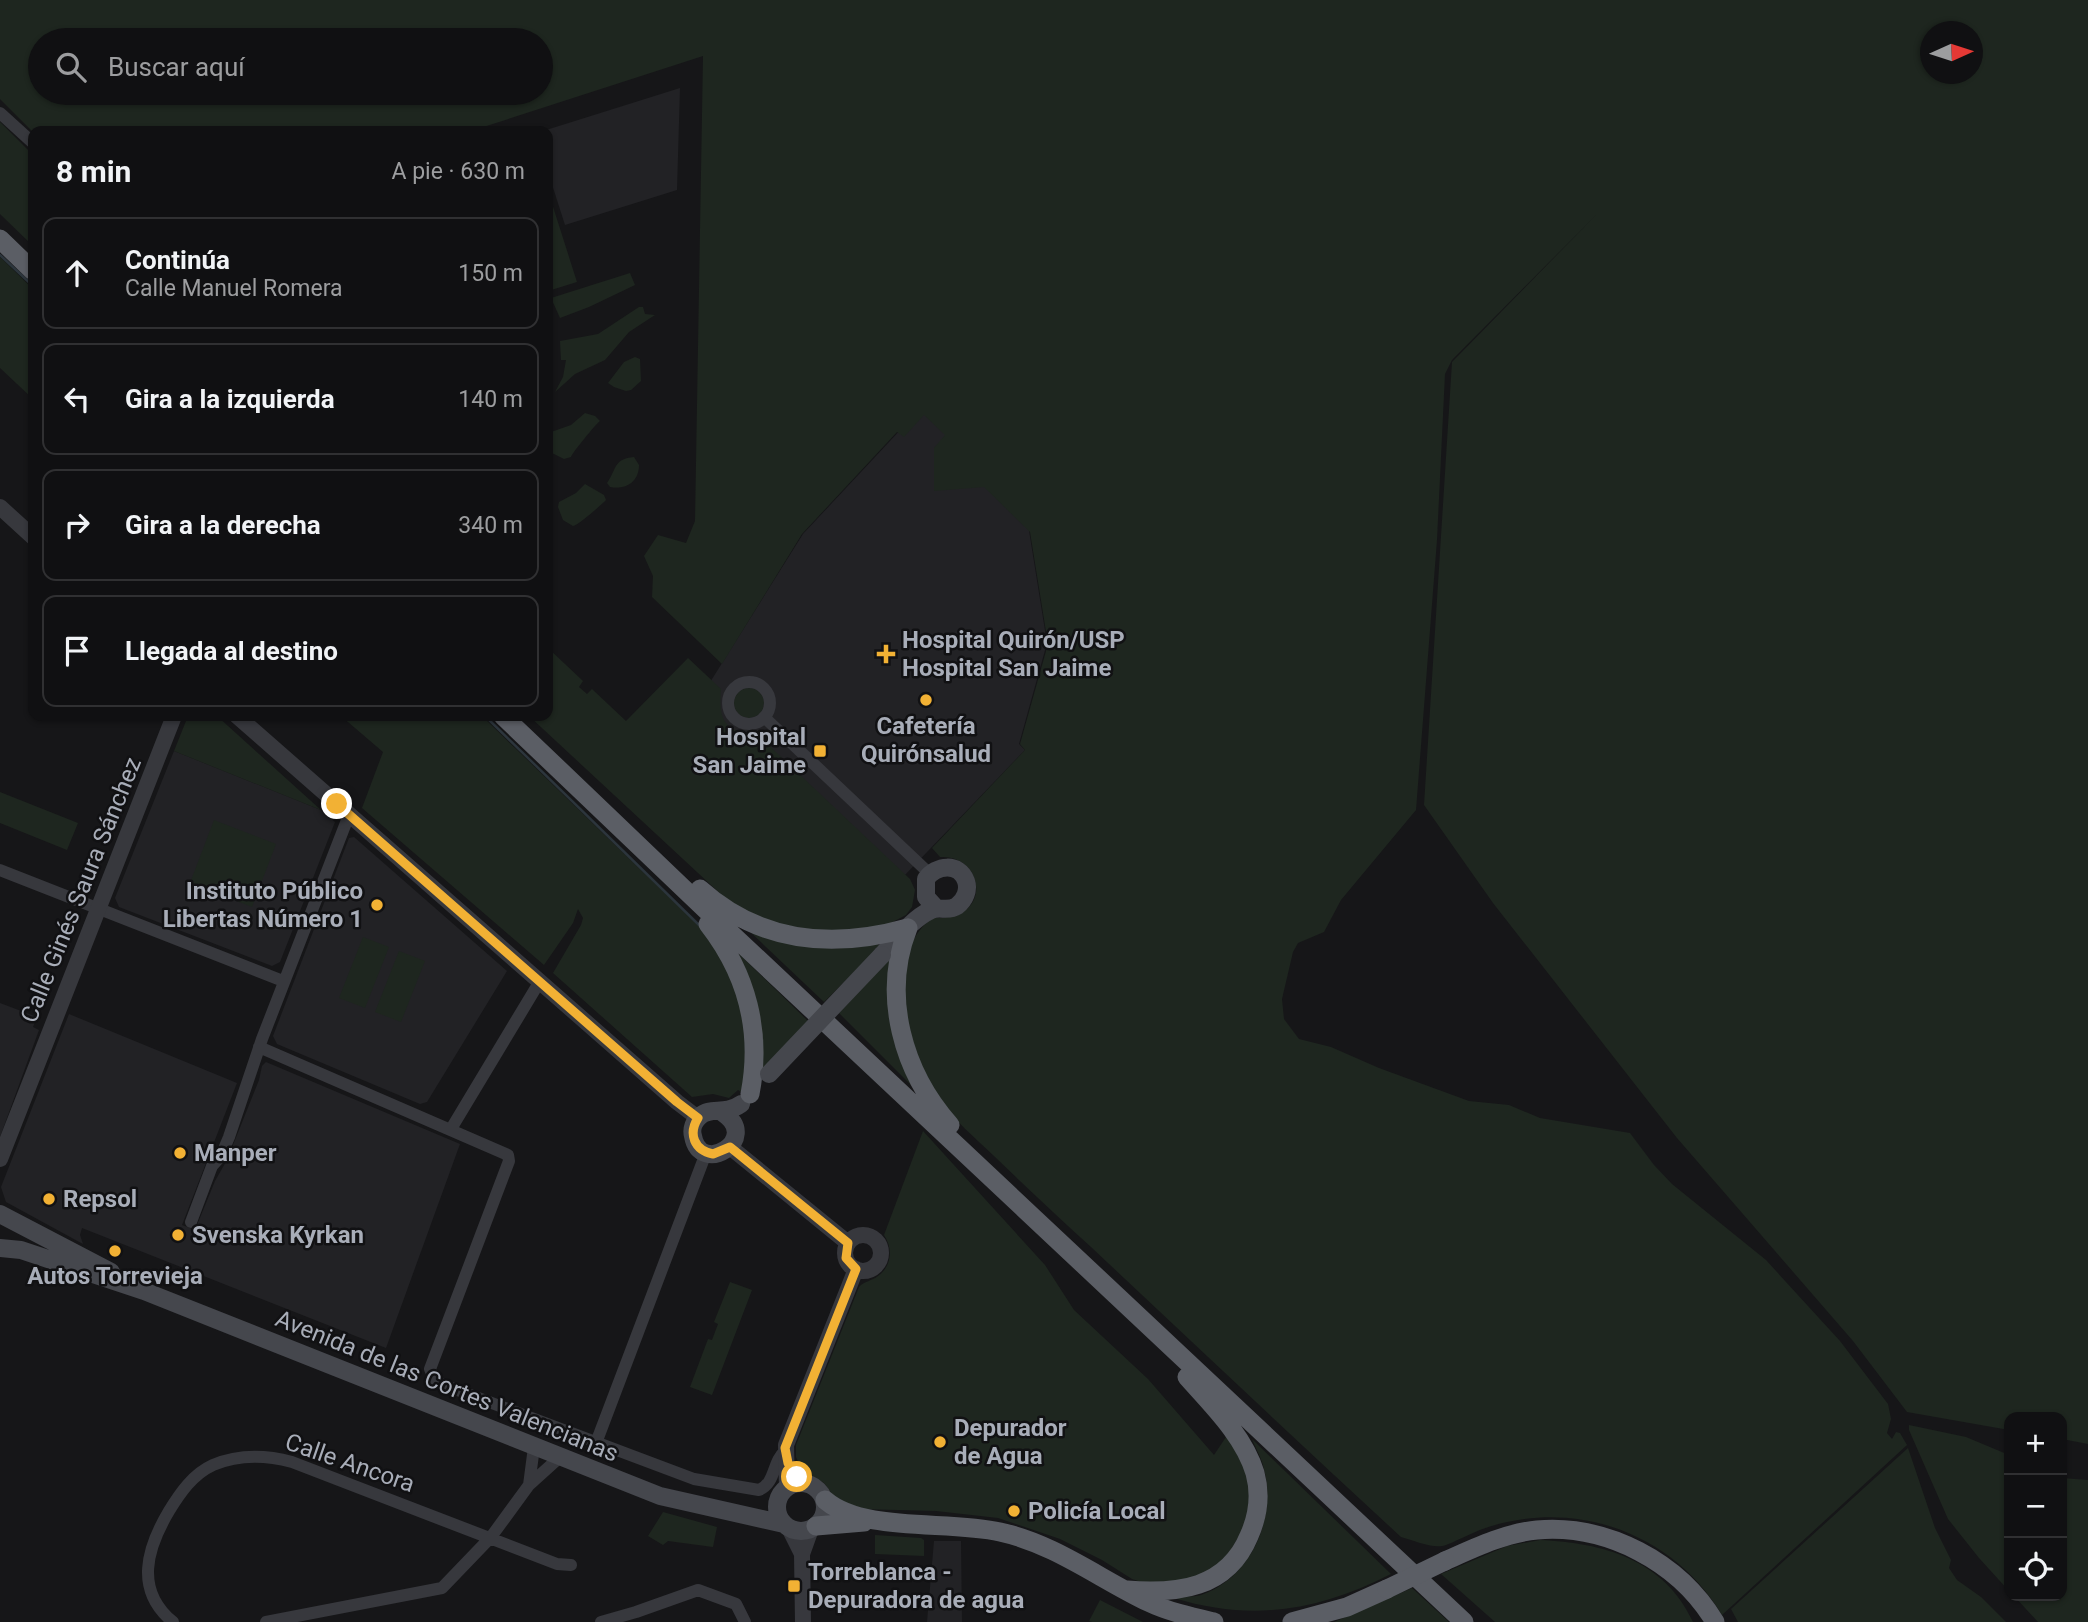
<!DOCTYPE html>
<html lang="es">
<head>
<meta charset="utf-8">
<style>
  body { margin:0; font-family:Roboto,sans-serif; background:#1e1e20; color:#f1f3f6 }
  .controls { position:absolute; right:21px; bottom:21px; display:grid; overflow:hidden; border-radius:14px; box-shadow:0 2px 5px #0004 }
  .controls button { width:63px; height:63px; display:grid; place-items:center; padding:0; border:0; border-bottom:2px solid #303032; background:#101012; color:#f1f3f6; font:35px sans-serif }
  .compass { position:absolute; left:1920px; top:21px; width:63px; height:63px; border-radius:50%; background:#101012; box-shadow:0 2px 5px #0004; rotate:87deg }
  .stop { position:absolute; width:21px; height:21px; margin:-16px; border:5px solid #f2b134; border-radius:50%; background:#fff }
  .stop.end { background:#f2b134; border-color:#fff; box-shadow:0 2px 7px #0008 }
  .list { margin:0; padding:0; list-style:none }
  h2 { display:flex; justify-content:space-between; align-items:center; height:91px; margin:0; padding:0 28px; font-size:30px }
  h2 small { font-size:23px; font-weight:400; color:#9c9d9f }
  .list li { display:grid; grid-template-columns:46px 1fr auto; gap:21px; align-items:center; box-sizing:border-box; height:112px; margin:0 14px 14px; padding:0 14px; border:2px solid #303032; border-radius:14px }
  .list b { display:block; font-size:26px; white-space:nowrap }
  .list p { margin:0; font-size:23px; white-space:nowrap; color:#9c9d9f }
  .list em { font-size:23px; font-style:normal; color:#9c9d9f }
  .icon { flex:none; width:38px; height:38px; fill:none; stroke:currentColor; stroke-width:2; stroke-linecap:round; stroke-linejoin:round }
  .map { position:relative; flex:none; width:2088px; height:1622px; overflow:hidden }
  .search { position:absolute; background:#101012; box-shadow:0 2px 5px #0004; left:28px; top:28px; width:525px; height:77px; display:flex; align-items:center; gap:18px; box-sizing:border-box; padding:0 24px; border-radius:38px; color:#9c9d9f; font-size:26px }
  .panel { position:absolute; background:#101012; box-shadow:0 2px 5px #0004; left:28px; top:126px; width:525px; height:595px; border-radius:14px }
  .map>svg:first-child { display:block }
  .built { fill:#222225 }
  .green { fill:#1e261f; fill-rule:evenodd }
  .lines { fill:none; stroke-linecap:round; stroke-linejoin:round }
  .stream { stroke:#2c353c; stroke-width:2.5 }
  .minor { stroke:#37383d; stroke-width:12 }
  .tertiary { stroke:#37383d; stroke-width:16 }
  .secondary { stroke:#45474d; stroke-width:18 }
  .trunk { stroke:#5b5e65; stroke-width:19 }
  .secondary-bridge { stroke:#45474d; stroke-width:18 }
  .trunk-bridge { stroke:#5b5e65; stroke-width:19 }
  .route { stroke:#f2b134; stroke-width:9 }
  .poi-dot { fill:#f2b134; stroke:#111113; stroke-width:2.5 }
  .labels { text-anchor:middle; stroke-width:5; stroke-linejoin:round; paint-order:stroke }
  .poi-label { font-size:24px; font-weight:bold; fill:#a8adb8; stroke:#111113; text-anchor:start }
  .street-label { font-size:24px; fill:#a8adb8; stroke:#111113 }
</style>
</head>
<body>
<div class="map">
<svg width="2088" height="1622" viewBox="0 0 2088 1622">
  <rect width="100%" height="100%" fill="#161618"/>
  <!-- built -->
  <path class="built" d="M680 88 677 190 565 225 548 172V131H543Z
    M934 394 1011 418 1047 643 1019 744 1025 750 904 876 670 746 803 534Z
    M174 751 321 810 335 822 280 962 272 966 119 907 115 898Z
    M354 837 507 971 427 1102 420 1104 277 1044 273 1036 349 838Z
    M0 1003 37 1017 33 1027 39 1030 0 1137Z
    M69 1014 237 1083 182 1225 195 1230 215 1181 227 1160 259 1080 262 1066 266 1062 460 1144 386 1348 82 1228 80 1235 83 1244 6 1202 1 1187Z
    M934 1541H961L962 1622H927Z"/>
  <!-- green -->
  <path class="green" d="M0 0H2088V1444L2062 1439V1417H2009V1430L1907 1412 1853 1341 1677 1138 1493 903 1424 805 1452 362 1597 214 1452 360 1445 374 1437 540 1416 810 1341 900 1324 932 1298 943 1293 952 1282 999 1284 1019 1299 1039 1331 1047 1379 1068 1469 1101 1509 1105 1540 1118 1630 1133 1654 1165 1672 1184 1766 1260 1840 1341 1888 1404 1891 1419 1887 1433 1892 1439 1896 1432 1900 1433 1907 1445 1722 1615C1678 1541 1592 1503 1507 1522 1492 1525 1476 1531 1462 1538 1456 1540 1449 1545 1442 1546 1431 1548 1412 1540 1401 1537 1297 1441 1194 1344 1091 1247 1058 1217 1026 1187 994 1156 975 1138 954 1120 939 1099 909 1058 882 951 933 918 995 921 984 854 940 857L932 848 1025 750 1020 744 1048 644 1030 532 984 487 934 491V448L945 435 924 415 904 437 897 432 802 534 722 664 652 597 653 576 644 556 658 535 686 543 695 521 703 56 471 131 33 132 0 99ZM1930 32H1972V74H1930ZM40 40H541V93H40Z
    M0 122 33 155V246L0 214Z
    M548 191 577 282 548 291Z
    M0 257 33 289V399L0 368Z
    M630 273 635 285 589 307 560 318 551 298Z
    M639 307H643L645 314 655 315 629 332 605 360 575 374 555 392 563 377 566 360H561L560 341 598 334Z
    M635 357 640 359 641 381 631 390 626 391 614 387 608 383 624 362Z
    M585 413 595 416 600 421C596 424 572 453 571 457L564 459 548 451V437L551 432 571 425Z
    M634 457 639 465C639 482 626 490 610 487L607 483C617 469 613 459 634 457Z
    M585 484 604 495 606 500C600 506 580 524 573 526L563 520 558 507 559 502 576 493Z
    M548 648 583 681 579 687 587 694 592 689 626 721 688 658 721 689C720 707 718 726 741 732 748 734 753 734 759 736L910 879 915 890 912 907 906 915 887 925 831 933 768 922 726 899 529 716H548Z
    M734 703a15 15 0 1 1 30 0a15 15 0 1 1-30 0Z
    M188 716H217L321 810 174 751Z
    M341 716H482L708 935C732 967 747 1019 747 1060 747 1070 743 1082 741 1092L738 1090 729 1098 713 1094 692 1097 553 973 581 925 583 918 578 909 573 923 544 965 362 808 383 752Z
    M0 792 78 823 67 850 0 823Z
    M214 820 276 844 252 907 190 883Z
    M746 928C798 945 823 954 878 944L880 946 824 1002Z
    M363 937 389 947 365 1008 339 998Z
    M399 951 425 961 401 1022 375 1012Z
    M737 952 808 1021 764 1069 761 1066Z
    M895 953 916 1090 839 1013Z
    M923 1131 1045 1265 1074 1310 1148 1379 1214 1455 1228 1434 1250 1480 1252 1514 1220 1568 1193 1581 1147 1584 1132 1579 1102 1560 1060 1539 998 1518 936 1511 859 1509 835 1498 824 1483 802 1470 796 1457V1445L859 1287C864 1281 872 1281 878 1276 892 1266 893 1248 884 1235Z
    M730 1282 752 1290 712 1395 690 1387 708 1339 712 1340 718 1324 714 1322Z
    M1909 1425 1966 1437 2009 1455V1591L1979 1558 1948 1519 1909 1430Z
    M1252 1439 1391 1574C1318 1611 1252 1622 1174 1598 1182 1597 1193 1597 1201 1595 1251 1578 1277 1518 1264 1469 1262 1459 1256 1449 1252 1439Z
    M1908 1448 1935 1528 1951 1560 1949 1568 1957 1580 1981 1597 2006 1622H1738L1731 1609Z
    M2062 1478 2088 1480V1622H2038L2014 1596H2062Z
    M663 1512 717 1527 713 1547 668 1541 663 1545 648 1536Z
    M875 1535 921 1538 924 1540V1556L875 1554Z
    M1540 1540C1603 1543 1664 1559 1693 1622H1495L1441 1574 1507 1546Z
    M1412 1588 1449 1622H1334Z
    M1100 1600 1143 1622H1092L1089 1621Z"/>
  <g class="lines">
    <!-- stream -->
    <path class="stream" d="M0 255 33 286
      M485 716 700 926"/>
    <!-- minor -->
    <path class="minor" d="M0 113 33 143
      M728 703a21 21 0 1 1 42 0a21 21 0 1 1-42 0Z
      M764 717 930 874
      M0 870 283 981
      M259 1047 508 1155 509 1161 430 1369 436 1382 694 1479 759 1490C776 1483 772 1462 785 1451
      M451 1129 540 981
      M191 1222 212 1166 221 1156 229 1137 262 1039 349 815
      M596 1443 706 1153
      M529 1485 534 1447
      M173 1622C134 1590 147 1548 169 1511 180 1493 193 1474 213 1465 239 1454 266 1455 292 1462L557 1564 571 1565
      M266 1622 442 1588 491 1537 529 1485 560 1457
      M601 1622 636 1612 698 1590 736 1604 745 1622"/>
    <!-- tertiary -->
    <path class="tertiary" d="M0 507 33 537
      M237 716 677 1102 698 1118
      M730 1147 848 1243
      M0 1159 174 716
      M845 1253a18 18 0 1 1 36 0a18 18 0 1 1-36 0Z
      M787 1488 786 1445 856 1269
      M789 1528 802 1554
      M803 1622 802 1554 811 1529"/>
    <!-- secondary -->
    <path class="secondary" d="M882 955C897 939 912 919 931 910 940 906 948 912 957 906 965 900 969 890 966 881 959 862 936 865 926 879V897L936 908
      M723 1113C762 1139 700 1177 693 1136 691 1129 694 1121 700 1116 711 1106 724 1116 741 1104
      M0 1214 111 1272
      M0 1248 21 1250 144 1291 660 1496 784 1524
      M777 1507a24 24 0 1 1 48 0a24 24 0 1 1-48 0Z"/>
    <!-- trunk -->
    <path class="trunk" d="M0 239 33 271
      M503 716 706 910 1464 1622
      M700 889C760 943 833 949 908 928
      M708 924C747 974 762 1032 750 1094
      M908 928C881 996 903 1072 950 1125
      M825 1500C863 1533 948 1520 1000 1532 1055 1544 1098 1578 1148 1602 1169 1612 1192 1617 1214 1622
      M816 1526 864 1522
      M1445 1561C1474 1548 1505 1533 1537 1530 1607 1524 1679 1562 1715 1622
      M1127 1590C1177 1594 1227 1589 1249 1536 1258 1516 1261 1495 1255 1473 1244 1436 1212 1405 1187 1377
      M1292 1622 1347 1607 1387 1589"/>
    <!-- secondary-bridge -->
    <path class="secondary-bridge" d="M769 1074 882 955"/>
    <!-- trunk-bridge -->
    <path class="trunk-bridge" d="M1387 1589 1445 1561"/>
  </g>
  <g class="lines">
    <!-- route -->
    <path class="route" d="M337 804 677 1102 698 1118C688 1134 694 1150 713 1154L730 1147 848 1243 846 1258 856 1269 785 1448 788 1463 797 1477"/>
  </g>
  <!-- markers -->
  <g class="poi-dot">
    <path d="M882.5 643.5h7v7h7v7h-7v7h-7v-7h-7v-7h7z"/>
    <circle cx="926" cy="700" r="7"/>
    <rect x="813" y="744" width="14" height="14" rx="3.5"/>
    <circle cx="377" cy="905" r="7"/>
    <circle cx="180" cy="1153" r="7"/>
    <circle cx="49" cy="1199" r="7"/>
    <circle cx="178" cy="1235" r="7"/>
    <circle cx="115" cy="1251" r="7"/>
    <circle cx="940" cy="1442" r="7"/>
    <circle cx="1014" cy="1511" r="7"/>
    <rect x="787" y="1579" width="14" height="14" rx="3.5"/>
  </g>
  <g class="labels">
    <!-- poi labels -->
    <g class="poi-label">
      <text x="902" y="648">Hospital Quirón/USP<tspan x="902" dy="28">Hospital San Jaime</tspan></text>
      <text x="926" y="734" text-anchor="middle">Cafetería<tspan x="926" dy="28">Quirónsalud</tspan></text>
      <text x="806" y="745" text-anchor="end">Hospital<tspan x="806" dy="28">San Jaime</tspan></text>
      <text x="363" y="899" text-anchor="end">Instituto Público<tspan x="363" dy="28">Libertas Número 1</tspan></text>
      <text x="194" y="1161">Manper</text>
      <text x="63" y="1207">Repsol</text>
      <text x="192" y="1243">Svenska Kyrkan</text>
      <text x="115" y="1284" text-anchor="middle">Autos Torrevieja</text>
      <text x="954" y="1436">Depurador<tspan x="954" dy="28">de Agua</tspan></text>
      <text x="1028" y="1519">Policía Local</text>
      <text x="808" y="1580">Torreblanca -<tspan x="808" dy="28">Depuradora de agua</tspan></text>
    </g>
    <!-- street labels -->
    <g class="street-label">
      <text transform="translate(81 890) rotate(-68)" y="8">Calle Ginés Saura Sánchez</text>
      <text transform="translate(447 1386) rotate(22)" y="8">Avenida de las Cortes Valencianas</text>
      <text transform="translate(350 1463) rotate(19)" y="8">Calle Ancora</text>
    </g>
  </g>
</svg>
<div class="controls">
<button>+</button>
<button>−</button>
<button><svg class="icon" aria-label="locate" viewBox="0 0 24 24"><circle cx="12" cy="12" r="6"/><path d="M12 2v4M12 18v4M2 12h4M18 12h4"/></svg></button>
</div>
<svg class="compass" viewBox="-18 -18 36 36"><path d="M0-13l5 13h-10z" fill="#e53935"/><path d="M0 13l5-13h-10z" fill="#9c9d9f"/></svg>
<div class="stop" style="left:797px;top:1477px"></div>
<div class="stop end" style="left:337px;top:804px"></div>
<div class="search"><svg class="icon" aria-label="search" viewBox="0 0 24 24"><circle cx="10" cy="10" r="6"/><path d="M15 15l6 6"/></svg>Buscar aquí</div>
<section class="panel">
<h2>8 min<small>A pie · 630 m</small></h2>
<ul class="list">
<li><svg class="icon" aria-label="ahead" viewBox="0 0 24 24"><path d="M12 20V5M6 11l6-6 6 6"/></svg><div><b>Continúa</b><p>Calle Manuel Romera</p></div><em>150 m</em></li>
<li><svg class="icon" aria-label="left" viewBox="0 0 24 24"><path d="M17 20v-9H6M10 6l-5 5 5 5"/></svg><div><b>Gira a la izquierda</b></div><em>140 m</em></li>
<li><svg class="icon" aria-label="right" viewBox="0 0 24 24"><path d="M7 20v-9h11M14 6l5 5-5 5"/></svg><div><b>Gira a la derecha</b></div><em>340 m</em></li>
<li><svg class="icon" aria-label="arrive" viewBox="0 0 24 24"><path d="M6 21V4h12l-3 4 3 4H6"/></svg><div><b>Llegada al destino</b></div></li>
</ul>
</section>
</div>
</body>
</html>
